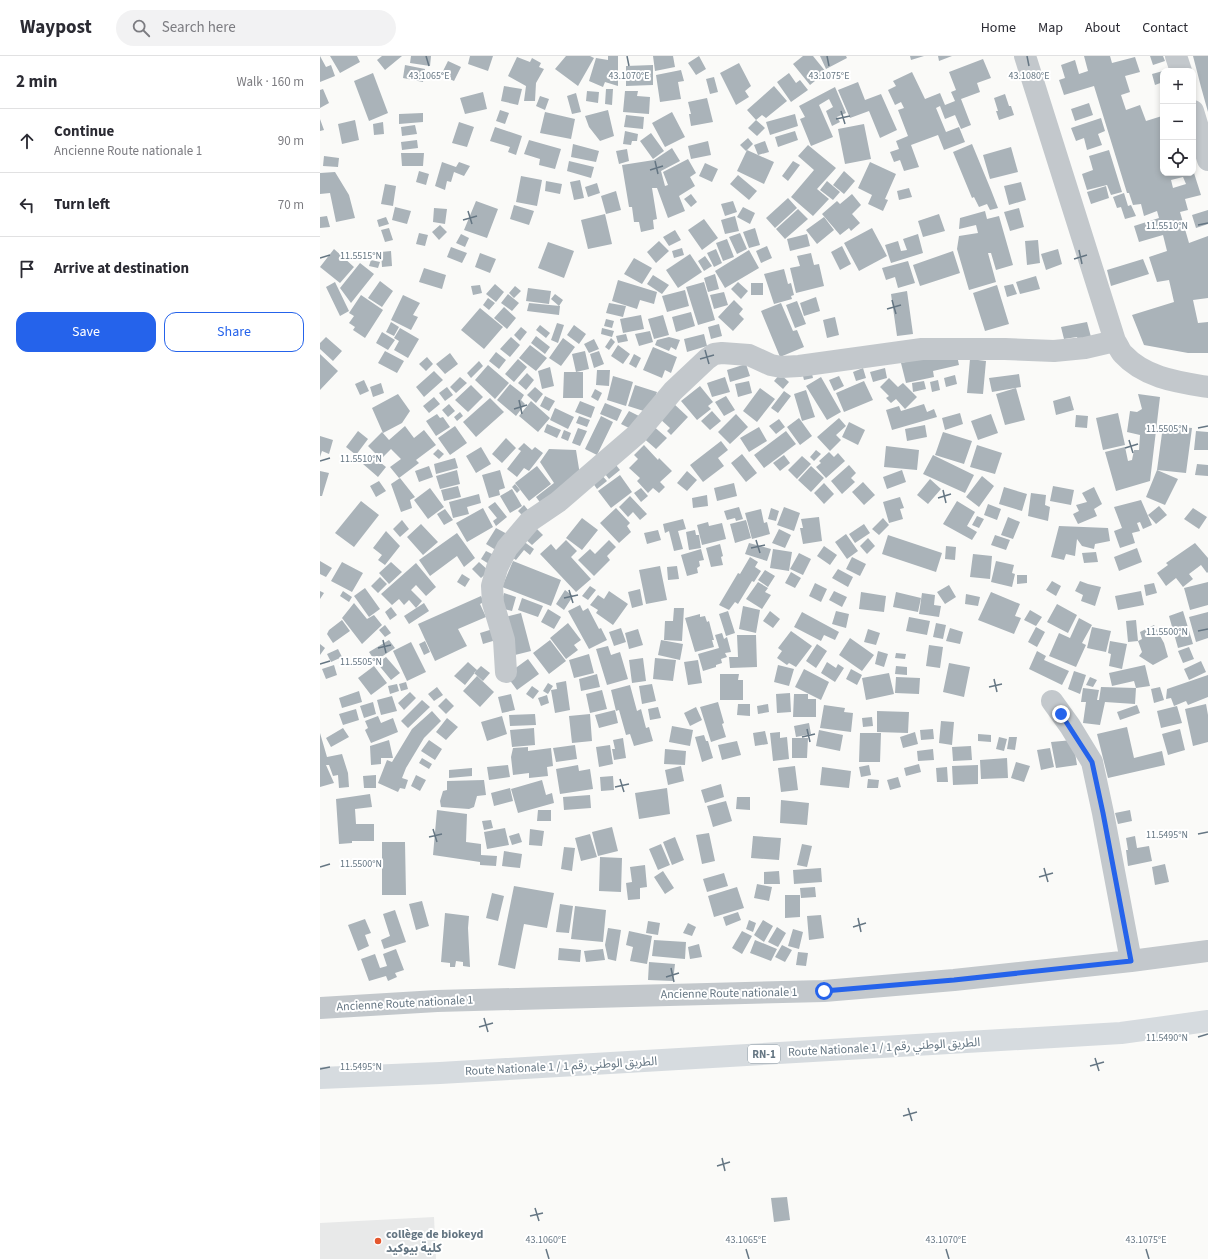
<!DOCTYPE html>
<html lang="en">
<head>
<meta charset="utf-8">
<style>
  body { margin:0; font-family:"Source Sans 3","Noto Sans Arabic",sans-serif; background:#f2f2f3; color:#2b2b33 }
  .controls { position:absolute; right:12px; top:12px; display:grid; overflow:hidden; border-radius:8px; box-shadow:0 2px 6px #0003 }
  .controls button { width:36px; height:36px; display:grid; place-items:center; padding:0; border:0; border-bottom:1px solid #e1e1e2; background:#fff; color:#2b2b33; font:20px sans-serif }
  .stop { position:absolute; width:12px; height:12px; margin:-9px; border:3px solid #2563eb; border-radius:50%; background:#fff }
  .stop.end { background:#2563eb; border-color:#fff; box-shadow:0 1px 4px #0008 }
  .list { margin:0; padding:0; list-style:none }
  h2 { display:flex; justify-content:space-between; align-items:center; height:52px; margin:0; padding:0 16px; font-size:17px }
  h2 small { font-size:13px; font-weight:400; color:#7c7c81 }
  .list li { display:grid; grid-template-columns:26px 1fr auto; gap:12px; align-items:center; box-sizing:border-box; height:64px; padding:0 16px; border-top:1px solid #e1e1e2 }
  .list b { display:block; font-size:15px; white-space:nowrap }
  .list p { margin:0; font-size:13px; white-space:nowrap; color:#7c7c81 }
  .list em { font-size:13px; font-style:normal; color:#7c7c81 }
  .actions { display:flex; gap:8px; padding:12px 16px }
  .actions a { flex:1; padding:9px 0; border:1px solid #2563eb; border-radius:12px; text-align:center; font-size:14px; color:#2563eb }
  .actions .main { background:#2563eb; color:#fff }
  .icon { flex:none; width:22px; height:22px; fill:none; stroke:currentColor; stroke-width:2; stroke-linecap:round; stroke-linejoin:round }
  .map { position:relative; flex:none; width:888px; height:1203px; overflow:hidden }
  header { display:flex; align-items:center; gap:24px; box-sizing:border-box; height:56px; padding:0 20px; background:#fff; border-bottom:1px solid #e1e1e2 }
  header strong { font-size:19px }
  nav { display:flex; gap:22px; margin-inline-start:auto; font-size:14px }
  .search { width:280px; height:36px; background:#f2f2f3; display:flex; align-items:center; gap:10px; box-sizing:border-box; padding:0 14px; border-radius:22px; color:#7c7c81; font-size:15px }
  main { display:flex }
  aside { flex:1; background:#fff }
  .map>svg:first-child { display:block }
  .built { fill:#e8e9e9 }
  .building { fill:#aab3b9; fill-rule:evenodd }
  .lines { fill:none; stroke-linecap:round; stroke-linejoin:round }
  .minor { stroke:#c3c8cc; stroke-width:22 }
  .major { stroke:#d6dbdf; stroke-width:22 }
  .route { stroke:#2563eb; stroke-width:5 }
  .ticks { fill:none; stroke:#657683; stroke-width:1.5 }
  .poi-dot { fill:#e4572e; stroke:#fff; stroke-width:1.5 }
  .labels { text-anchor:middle; stroke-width:4; stroke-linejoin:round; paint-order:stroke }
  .shield { fill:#fff; stroke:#939fa8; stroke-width:1 }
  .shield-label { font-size:11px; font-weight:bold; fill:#657683 }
  .street-label { font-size:12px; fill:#657683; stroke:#fff }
  .poi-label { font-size:12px; font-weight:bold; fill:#657683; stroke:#fff; text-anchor:start }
  .ticks-label { font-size:10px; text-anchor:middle; fill:#657683; stroke:#fff; stroke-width:4; stroke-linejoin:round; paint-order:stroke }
</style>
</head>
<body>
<header>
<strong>Waypost</strong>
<div class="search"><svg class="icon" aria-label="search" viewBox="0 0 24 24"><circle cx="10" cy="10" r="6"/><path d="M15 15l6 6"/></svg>Search here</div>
<nav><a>Home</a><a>Map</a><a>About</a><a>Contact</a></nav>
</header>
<main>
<aside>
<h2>2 min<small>Walk · 160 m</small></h2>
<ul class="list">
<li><svg class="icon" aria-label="ahead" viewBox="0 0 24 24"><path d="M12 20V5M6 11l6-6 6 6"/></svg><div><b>Continue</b><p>Ancienne Route nationale 1</p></div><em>90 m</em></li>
<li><svg class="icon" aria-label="left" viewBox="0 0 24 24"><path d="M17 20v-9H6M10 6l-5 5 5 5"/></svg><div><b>Turn left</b></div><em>70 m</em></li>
<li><svg class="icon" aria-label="arrive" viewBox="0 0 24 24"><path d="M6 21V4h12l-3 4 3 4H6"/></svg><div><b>Arrive at destination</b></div></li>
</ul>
<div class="actions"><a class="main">Save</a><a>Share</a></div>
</aside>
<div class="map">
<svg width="888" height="1203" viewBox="0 0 888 1203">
  <rect width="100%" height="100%" fill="#fafaf8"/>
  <!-- built -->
  <path class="built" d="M114 1161 116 1203H0V1167Z"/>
  <!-- building -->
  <path class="building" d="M0 0 6 11 11 9 15 20 0 26Z
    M10 0H37L40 6 20 17Z
    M62 0H82L65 14 57 4Z
    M91 0H111L110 10 90 7Z
    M150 0H173L168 15 148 8Z
    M246 0H270L274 2 258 30 235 13Z
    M288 0H298V30L285 26 283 31 269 25 276 2 288 4Z
    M333 0H353L355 11 335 15Z
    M379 0 386 13 376 19 368 7Z
    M483 0H493L506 16 490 29 473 8Z
    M500 0H526L527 2 506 13Z
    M590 0H604L591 4Z
    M618 0H632L619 5Z
    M764 0H790L792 7 815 1 820 16 805 20 810 36 801 39 806 54 820 49 826 65 842 60 843 117H874L881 139 865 143 868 154 860 156 869 187 888 180V242L873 244 878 267 888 266V297H868L824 289 812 259 854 246 849 224 837 226 829 201 847 195 843 179 819 186 814 170 839 162 837 155 824 160 821 148 813 149 809 137H807L774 30 744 39 739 24 745 22 741 9 755 4 759 18 768 15ZM863 121 866 128 853 132 851 124Z
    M830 0H843L845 5 833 9Z
    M873 0H888V56L881 31Z
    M197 1 210 6 212 2 221 7 219 11 224 13 216 27 215 45H204L206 30 188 20Z
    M663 3 671 22 657 27 660 36 641 43 651 69 641 73 635 59 625 63 620 50 616 52 626 76 639 71 645 86 624 94 618 79 591 89 599 111 584 115 580 104 574 106 570 96 579 93 576 85 588 80 578 54 584 52 581 46 575 49 568 34 576 30 573 25 592 16 605 43 620 37 625 49 635 45 631 36 636 34 629 16Z
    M128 5 141 11 134 25 121 19Z
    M419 7 431 30 425 35 429 41 416 49 400 17Z
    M85 9 105 13 103 26 83 22Z
    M333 9V29L306 30V10Z
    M361 14 364 25 358 26 361 43 340 46 336 19Z
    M843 15V26L835 29 832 18Z
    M53 17 68 57 49 65 34 25Z
    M469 17 476 27 480 24 488 34 471 46 457 26Z
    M394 21 398 36 390 38 386 23Z
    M538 26 545 44 561 38 577 74 560 82 549 55 530 62 518 34Z
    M184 30 202 33 198 49 181 45Z
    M454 30 467 45 446 62 442 59 436 64 427 54Z
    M515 31 526 57 517 61 520 66 512 70 506 55 513 51 509 43 499 49 513 81 491 90 480 63 485 61 479 50Z
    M3 33 9 47 0 52V34Z
    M286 33H293L292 49 285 48Z
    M267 35 279 36 278 47 266 45Z
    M305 35H318L317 40 330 41 329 58 303 56Z
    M163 36 167 53 145 58 140 42Z
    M256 37 261 56 252 58 247 40Z
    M685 38 689 50H691L694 59 679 64 676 55H678L674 42Z
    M220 40 229 43 225 54 216 50Z
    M387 42 393 66 371 70 369 58H371L368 46Z
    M769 47 773 59 755 65 751 53Z
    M180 54 189 57 185 68 176 65Z
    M288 54 294 80 280 85 269 71 265 60Z
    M225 56 255 63 251 83 220 77Z
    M352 56 365 81 345 91 332 67Z
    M103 57V66L79 68V58Z
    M475 58 478 70 450 79 446 66Z
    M306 59 324 61 323 73 304 71Z
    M781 62 785 75 778 78 782 89 767 94 764 82 756 85 751 72Z
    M0 63 4 74 0 75Z
    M35 64 39 84 22 88 18 68Z
    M436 64 445 72 437 80 428 72Z
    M63 66 64 78 54 79 53 68Z
    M139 66 154 71 147 91 132 87Z
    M544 68 551 103 525 108 518 73Z
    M95 69 97 78 82 80 81 71Z
    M175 71 202 80 196 99 188 96 190 91 170 85Z
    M305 75 318 78 317 85H312L311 89 303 88Z
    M475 75 478 84 458 91 455 81Z
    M331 77 344 95 333 103 320 85Z
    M428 82 433 88 426 95 420 89Z
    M97 84 98 92 82 94 81 86Z
    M209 84 241 93 235 113 219 109 220 103 204 98Z
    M388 85 391 99 371 103 368 90Z
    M445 85 449 96 438 99 454 106 444 128 417 115 427 94 438 99 434 89Z
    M253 88 279 95 276 106 251 101Z
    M652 88 671 134 678 152 670 154 667 148 659 151 654 141 652 142 633 96Z
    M488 89 516 112 497 133 509 143 493 160 471 141 494 114 478 100Z
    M691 91 698 116 670 123 663 99Z
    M352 92 360 105 341 115 345 130 348 129 343 116 368 103 376 117 370 121 375 130 359 140 365 155 348 162 337 132H332L337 163 333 164 334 173 321 176 319 166H314L312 151H309L302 109 334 104Z
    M307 93 309 105 299 108 296 95Z
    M789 94 802 136 791 139 787 129 767 134 762 118 773 114 769 100Z
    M81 97H104L103 110H82Z
    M4 100 19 102 18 111 3 110Z
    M249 105 274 111 271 122 247 115Z
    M473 105 480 109 468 125 462 120Z
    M122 106 136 111 139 106 150 110 144 120 134 116 131 126 127 125 125 134 115 130Z
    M550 106 576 118 565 143 568 144 563 155 548 148 552 139 538 132Z
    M385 107 398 113 392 126 379 120Z
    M99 115 109 118 106 129 96 126Z
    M524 115 535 125 524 138 513 129Z
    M15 116 29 139 35 162 16 166 10 137 0 138V117Z
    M418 119 437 135 429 144 410 128Z
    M201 120 222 124 217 150 196 146Z
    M260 124 264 142 254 144 250 126Z
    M226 125 242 128 240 138 225 135Z
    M507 125 520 136 513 144 500 134Z
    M701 126 706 144 689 149 684 130Z
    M277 127 280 137 268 141 265 131Z
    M65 128 76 130 73 150 61 148Z
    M786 130 789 142 771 148 767 136Z
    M589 132 592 141 579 144 577 135Z
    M296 135 301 154 286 158 281 140Z
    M804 137 808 150 811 149 816 160 805 163 801 151 797 152 793 141Z
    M371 138 377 146 371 151 364 143Z
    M532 138 541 149 532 158 540 167 531 175 529 172 520 179 502 158 517 145 520 148Z
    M468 142 477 152 455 172 446 162Z
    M156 145 178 153 167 182 144 174Z
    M413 145 417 156 405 160 401 148Z
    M194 149 214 155 209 169 190 163Z
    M75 151 91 155 87 168 72 164Z
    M423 151 435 157 430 168 417 161Z
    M114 152 127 153 125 168 113 166Z
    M699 152 704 171 690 175 684 156Z
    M478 153 488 163 465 183 456 173Z
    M888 154V168L876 172 872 159Z
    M665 155 667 163 679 160 693 209 676 214 671 197H668L676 226 649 234 637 193 639 180 658 177 656 169 639 173 640 162Z
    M285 158 292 188 268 193 261 164Z
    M619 158 625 175 603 181 598 165Z
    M7 160 10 171 0 172V161Z
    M415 160 419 175 405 178 401 164Z
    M66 161 69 168 59 171 57 164Z
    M504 161 514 174 497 188 486 174Z
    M384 163 398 182 382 194 368 174Z
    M120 169 127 176 119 184 112 176Z
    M69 172 73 184 65 186 61 174Z
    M435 172 440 189 429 192 423 176Z
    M552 172 567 200 539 215 524 187Z
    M355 174 361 184 349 190 343 181Z
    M99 177 108 179 105 190 96 188Z
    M420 177 427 193 417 198 409 181Z
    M141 178 149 182 145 191 136 187Z
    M487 178 490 190 470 195 467 183Z
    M598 178 603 197 571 207 565 189 578 185 581 195 587 194 583 183Z
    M407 183 414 201 403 205 396 187Z
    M718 184 720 207 707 209 705 185Z
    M339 185 349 195 336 207 327 196Z
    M228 186 254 195 244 222 218 212Z
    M447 190 452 202 441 207 436 195Z
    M522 190 531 208 520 214 511 196Z
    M131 191 147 197 142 207 127 201Z
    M362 192 364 199 354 202 352 195Z
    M14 193 34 211 20 227 0 211Z
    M396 193 402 207 394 211 387 197Z
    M738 193 742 208 726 214 721 198Z
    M429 194 439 212 405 232 395 215Z
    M71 195 72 210 62 211 61 196Z
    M633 195 640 217 600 230 593 209Z
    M160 197 176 203 170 217 155 211Z
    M491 197 494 209 499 208 504 230 476 237 470 212 480 210 477 200Z
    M370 198 382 216 358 232 346 214Z
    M385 200 392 210 384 215 378 205Z
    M314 202 332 212 322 228 304 218Z
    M823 203 829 218 791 230 787 214Z
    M51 204 60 206 58 212 49 210Z
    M588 205 595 227 578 232 575 221 566 224 562 212Z
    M40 207 54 218 31 247 20 232Z
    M104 212 126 219 122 233 99 226Z
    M464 213 468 228 471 227 474 239 471 240 472 243 454 248 444 218Z
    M395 218 399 233 388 236 384 222Z
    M333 219 349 229 342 238 327 228Z
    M716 220 720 233 700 238 696 226Z
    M298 224 337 236 334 248 320 244 317 253 292 245Z
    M60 225 73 235 62 251 48 242Z
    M15 226 29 255 20 260 6 231Z
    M384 226 395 264 378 269 366 231Z
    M418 226 428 235 421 243 411 233Z
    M431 227H443V239H431Z
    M175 228 184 236 176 246 166 238Z
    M693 228 697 238 687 241 684 230Z
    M160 229 162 237 153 239 151 230Z
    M677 229 689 268 665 275 653 237Z
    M195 230 201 235 194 242 189 237Z
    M208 232 231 235 229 248 206 245Z
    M365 234 369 250 347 256 342 240Z
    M587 235 593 278 577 280 571 238Z
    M404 236 408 249 394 253 390 239Z
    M188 238 199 247 192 255 181 247Z
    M235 238 243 244 239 250 231 243Z
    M41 239 63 254 45 282 33 274 35 271 29 267 34 260 29 257Z
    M83 239 100 247 93 259 98 261 91 274 71 264Z
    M496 241 500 255 484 260 480 247Z
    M168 242 175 247 169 254 163 249Z
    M414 244 423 253 419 258 424 263 413 275 398 261Z
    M477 245 486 268 475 272 466 249Z
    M209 247 240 250 239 259 207 255Z
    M289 247 306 250 303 261 286 257Z
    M461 247 473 275 477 274 484 291 460 301 441 255Z
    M184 251 196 262 187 273 174 262Z
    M160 252 183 271 164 293 141 274Z
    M371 256 375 270 356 276 352 261Z
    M321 259 324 273 303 277 300 263Z
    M343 259 349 279 334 283 328 263Z
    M515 261 519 279 507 282 503 264Z
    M286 263 294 265 292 272 284 270Z
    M71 266 79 271 74 280 66 276Z
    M767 266 771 281 758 284 757 281 744 283 741 271Z
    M237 267 244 269 238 287 231 284Z
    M399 268 402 280 391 283 388 271Z
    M220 269 230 277 226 282 216 274Z
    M254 269 266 278 259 288 247 279Z
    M201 271 207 276 200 285 194 279Z
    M80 272 99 283 88 302 74 294 79 285 74 282Z
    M282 272 294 275 292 281 281 278Z
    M330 275 333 286 319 290 315 278Z
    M62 276 75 284 68 294 56 287Z
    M306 278 308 285 298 287 296 280Z
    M384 278 387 290 367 296 364 283Z
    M216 280 230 291 225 298 211 287Z
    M6 281 22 295 13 305 0 293V287Z
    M191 281 200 289 190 301 180 293Z
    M349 281 360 284 356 294 351 291 349 295 335 289 337 284Z
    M243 282 255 291 241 310 229 302Z
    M291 282 295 286 289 294 285 291Z
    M274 283 279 293 269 297 264 288Z
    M210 289 227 302 216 315 199 302Z
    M298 289 310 298 303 308 291 300Z
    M333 291 357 301 351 317 345 314 342 322 323 314Z
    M65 295 84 305 77 317 58 307Z
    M265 295 269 313 256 316 252 298Z
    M279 295 284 308 274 312 270 298Z
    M636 295 639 309 613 315 614 321 586 327 581 307Z
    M176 296 186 304 179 313 169 305Z
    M130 297 138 308 125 318 116 308Z
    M0 298 18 315 0 334Z
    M314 298 321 302 316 312 309 308Z
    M107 301 113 308 106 315 99 308Z
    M198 303 207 311 194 326 185 318Z
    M650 303 666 305 663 338 647 337Z
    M159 305 163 310 151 322 147 317Z
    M426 308 430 320 410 326 407 314Z
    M168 309 189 327 175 343 155 324Z
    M230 311 234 330 222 333 218 315Z
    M543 312 546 322 536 325 533 316Z
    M565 312 567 322 553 326 550 316Z
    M277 314H290L289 330 276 329Z
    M491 314 493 322 484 324 482 316Z
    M114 315 123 324 104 341 96 331Z
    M244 316H263V342H243Z
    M207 317 214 324 206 334 198 327Z
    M460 318 469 326 463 333 454 325Z
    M699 318 701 331 672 336 669 322Z
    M635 319 637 328 626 331 624 322Z
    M293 320 313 326 306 350 287 344Z
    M519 320 524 330 514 335 509 324Z
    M140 321 147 327 136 337 130 331Z
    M405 321 410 336 392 341 387 327Z
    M501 321 521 356 507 364 486 330Z
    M569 322 578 331 583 327 597 341 585 353 576 343 571 347 566 342 569 340 560 331Z
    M44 324 49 335 40 339 35 328Z
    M618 324 620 334 612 336 610 326Z
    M429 325 432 337 418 341 415 328Z
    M544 325 553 344 524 356 516 337Z
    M604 325 606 333 593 336 592 327Z
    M61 327 64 337 53 341 50 331Z
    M190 328 204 339 201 344 205 348 196 360 177 344Z
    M151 329 163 341 148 356 135 344Z
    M315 329 337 336 330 357 308 350Z
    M380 330 393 346 388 350 391 353 377 364 361 345Z
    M127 331 133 339 125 345 119 337Z
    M215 331 223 338 216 347 207 339Z
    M440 332 455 343 437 366 423 355Z
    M696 332 705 364 685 369 676 338Z
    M275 333 282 337 278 345 271 341Z
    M486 334 495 361 482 365 474 338Z
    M464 335 471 340 458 357 451 352Z
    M78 338 90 355 82 367 63 377 52 352Z
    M818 338 840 341 830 425 796 435 785 396 805 391 808 405 812 404 814 394H819L820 379 807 376 810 355 817 356 822 353Z
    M225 340 235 345 229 355 220 350Z
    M406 340 415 354 404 360 395 346Z
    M750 340 754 354 736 359 733 345Z
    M114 341 120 348 109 357 103 350Z
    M170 342 184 356 156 381 143 366Z
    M211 345 230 362 218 376 199 360Z
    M260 345 275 351 271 362 255 356Z
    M285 347 302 354 297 365 280 358Z
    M353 347 368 361 351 379 347 375 350 372 339 362Z
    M129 348 135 355 128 361 122 354Z
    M604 348 607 356 614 353 617 361 572 374 566 354 579 350 581 355Z
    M235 352 254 361 248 373 230 364Z
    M309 355 319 360 311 373 301 368Z
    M392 355 401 365 390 374 381 365Z
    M140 356 143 360 137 365 134 361Z
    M640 357 643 368 625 374 622 362Z
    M798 357 805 389 783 394 776 362Z
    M117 358 120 362 123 361 130 371 116 380 106 365Z
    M416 358 428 371 410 388 398 376Z
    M671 358 678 377 658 384 651 365Z
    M756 359 768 360 767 372 755 371Z
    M259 360 270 364 267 371 256 367Z
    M281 360 293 366 277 399 265 393Z
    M479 362 492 380 480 389 467 371Z
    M519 362 526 370 516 379 521 384 510 395 497 381Z
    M459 363 465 371 456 378 449 370Z
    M529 366 545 374 538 389 522 381Z
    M227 368 241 374 237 382 224 376Z
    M331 368 347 382 336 393 321 380Z
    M605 369 607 381 587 385 585 373Z
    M85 370 94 382 104 374 116 389 96 404 99 407 79 422 70 411 81 403 71 393 61 403 48 390 62 376 69 384Z
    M135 370 147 387 130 399 118 382Z
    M843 370 872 372 866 417 837 414Z
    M439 371 447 385 429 396 420 382Z
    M258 372 267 375 260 390 252 387Z
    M244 374 251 377 248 385 241 382Z
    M38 375 48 383 36 399 26 391Z
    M466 375 476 388 444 412 434 399Z
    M876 375 888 376V394H874Z
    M623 376 652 385 644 408 615 399Z
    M0 380 13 384 9 398 2 395 0 401Z
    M186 382 196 392 182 407 172 398Z
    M401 385 408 394 398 402 404 410 383 426 370 409Z
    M204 387 212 394 215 391 223 397 209 415 204 412 197 421 187 413 201 395 198 393Z
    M324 389 338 404 339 402 352 415 340 426 345 431 339 437 333 432 328 437 317 425 320 422 309 412 318 403 314 399Z
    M657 389 682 397 675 418 650 411Z
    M566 390 599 394 597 414 564 411Z
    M161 391 171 408 156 417 146 400Z
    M118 393 124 398 119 403 113 398Z
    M229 393 256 394 260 419 222 449 216 441 234 427 220 406Z
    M496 394 501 398 494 405 490 401Z
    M509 396 514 401 518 397 525 405 506 422 496 411 501 407 499 405Z
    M422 398 437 417 426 426 411 407Z
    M51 399 66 411 58 421 43 408Z
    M464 399 470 407 460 415 453 407Z
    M613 399 654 419 645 437 603 418Z
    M482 400 491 408 477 423 468 414Z
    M135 402 138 412 116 418 114 408Z
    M292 404 300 414 289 423 281 413Z
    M877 408 888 409V420L875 419Z
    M529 409 536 417 531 422 535 426 522 438 511 425Z
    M109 410 113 421 99 426 95 415Z
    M217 410 231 428 209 445 195 427Z
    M491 410 504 422 491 436 478 424Z
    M137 414 140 428 120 433 116 420Z
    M180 414 185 432 179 434 180 439 169 442 162 419Z
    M582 414 586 426 567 433 563 421Z
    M837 414 858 423 845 449 826 441Z
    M0 415 9 417 2 440H0Z
    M367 415 377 424 367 435 357 427Z
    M279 416 287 425 277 433 270 423Z
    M300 419 312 436 291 452 278 435Z
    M662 420 674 430 659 451 646 441Z
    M80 422 95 441 90 444 92 452 81 456 71 428Z
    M610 423 621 433 608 448 597 439Z
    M59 425 66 435 56 441 50 430Z
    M543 426 555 439 544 449 532 436Z
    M414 427 417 440 397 445 394 432Z
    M504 427 514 438 504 448 494 437Z
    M195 428 200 434 197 437 192 431Z
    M138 430 141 441 124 445 121 434Z
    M733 430 754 434 751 449 730 445Z
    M684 431 707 438 702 455 679 448Z
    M774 431 782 448 774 453 777 460 758 468 753 458 759 455 756 449 767 446 762 437Z
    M110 432 124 451 108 463 94 444Z
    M321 432 328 440 321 446 314 437Z
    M192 433 202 450 190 457 180 440Z
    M711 437 726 439 725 449 730 451 728 465 708 460Z
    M159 438 161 447 147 451 149 458 133 462 129 446Z
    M387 439 388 450 373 452 372 442Z
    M310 440 327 458 320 464 313 456 308 461 299 451Z
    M580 441 584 452 580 453 583 463 569 467 563 446Z
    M821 444 832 469 823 473 820 466 817 467 820 475 812 477 815 487 800 492 794 475 802 472 794 451Z
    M41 445 59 459 34 491 15 477Z
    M637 445 655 456 647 470 657 476 652 484 623 468Z
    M175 446 187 461 176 470 173 465 177 462 168 451Z
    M668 448 681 453 677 464 664 459Z
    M204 449 208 454 202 459 198 455Z
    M839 450 847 459 836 468 828 459Z
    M419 451 423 463 416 465 415 462 407 464 404 455Z
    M464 451 480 457 474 475 457 469Z
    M163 452 173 471 147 486 136 467Z
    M296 452 310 467 307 470 311 476 299 487 280 467Z
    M451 452 459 455 456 465 448 463Z
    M873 452 887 461 879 473 864 463Z
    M125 453 133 464 124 469 117 458Z
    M441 453 444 467 447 466 450 478 432 483 425 457Z
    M657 460 664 463 659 472 652 469Z
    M499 461 502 485 483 488 480 472H483L481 463Z
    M688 461 700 466 693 483 681 479Z
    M262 462 278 474 262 494 246 482Z
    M563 462 569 469 559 479 552 473Z
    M363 463 366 473 358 475 363 493 354 495 349 475 345 477 343 468Z
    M82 464 89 473 80 481 73 473Z
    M426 464 431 482 415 487 410 468Z
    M388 466 389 470 402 467 406 483 382 489 377 469Z
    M101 468 118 486 103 499 87 481Z
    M544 468 550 477 535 487 529 478Z
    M214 470 223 479 212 489 203 481Z
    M739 470 788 472 790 485 775 488 774 493 762 490 757 483 755 500 746 498 744 504 731 501Z
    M176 472 189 479 179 496 166 488Z
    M459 473 471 479 465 492 452 487Z
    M338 474 341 484 327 488 324 477Z
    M375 474 376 479H379L381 492 369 494 366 476Z
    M66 475 80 490 65 509 58 504 62 499 53 492Z
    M137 477 155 502 144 511 137 500 110 520 99 504Z
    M526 478 538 495 527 503 515 486Z
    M568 479 622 497 616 516 562 498Z
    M675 479 690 484 686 494 671 489Z
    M199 482 214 493 210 499 204 494 196 504 187 498Z
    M548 482 555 490 547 498 540 490Z
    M246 484 257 495 251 501 271 523 256 536 220 498 231 488 236 494Z
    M289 484 296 491 287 500 290 504 274 520 258 504 270 493 275 498Z
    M429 487 451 493 447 505 425 498Z
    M875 487 888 502V516L887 517 881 509 869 518 873 523 863 531 856 522 846 530 837 517 848 509 846 507Z
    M400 488 403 500 401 501 403 509 391 511 386 492Z
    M504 490 517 499 510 509 497 500Z
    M626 490 636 491 635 504 625 503Z
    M817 492 822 506 799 515 794 501Z
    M381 493 384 504 379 505 380 510 377 512 378 517 367 520 361 499Z
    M453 493 472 496 469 515 450 512Z
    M166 495 174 499 169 508 161 503Z
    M776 496 778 506 764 507 762 497Z
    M479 497 491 503 483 519 470 513Z
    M653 498 672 500 670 523 650 521Z
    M430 501 438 506 435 511 441 515 434 526 432 525 418 548 415 546 409 554 399 549 418 517 420 518Z
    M532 501 546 508 540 520 526 513Z
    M0 505 12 512 6 521 0 518Z
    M193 505 241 524 231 550 182 531Z
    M676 505 694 509 692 517 695 518 692 531 671 526Z
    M22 506 43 517 32 536 11 525Z
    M71 506 82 516 69 528 59 517Z
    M159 506 169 515 161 522 152 513Z
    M96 507 116 531 106 540 96 529 91 534 102 545 96 552 89 544 84 549 79 543 72 549 61 538Z
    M340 510 347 544 326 548 319 514Z
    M357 510 359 523 348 524 347 511Z
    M518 513 533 521 528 531 512 522Z
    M445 514 455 520 448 531 438 524Z
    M471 516 481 522 475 532 465 527Z
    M142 518 150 523 145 531 137 526Z
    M697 519H707V527L697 528Z
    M60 521 67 528 58 537 51 530Z
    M732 525 741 530 736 540 726 534Z
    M760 525 768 528 781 531 775 550 761 545 763 539 755 535Z
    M438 526 448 532 445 536 451 539 442 553 426 543Z
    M888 526V549L870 554 864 532Z
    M495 527 507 533 501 546 489 540Z
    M834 527 837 537 826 540 824 529Z
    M629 529 636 541 625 548 617 536Z
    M270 530 276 534 268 544 262 540Z
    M45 532 60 553 49 561 34 540Z
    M320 533 323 549 312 552 308 536Z
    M245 534 253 540 244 554 236 548Z
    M0 535 4 537 0 543Z
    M23 535 32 541 29 546 20 540Z
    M289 535 308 548 293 569 276 557 278 554 270 549 278 539 284 543Z
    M514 535 527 541 522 551 509 544Z
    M821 535 824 549 798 554 795 540Z
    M541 536 566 540 564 556 539 553Z
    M576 536 601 542 598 556 573 551Z
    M671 536 700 548 695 560 701 562 694 578 658 564Z
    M184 537 196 541 192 555 180 552Z
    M602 537 615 539 614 549 621 550 619 561 599 558Z
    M646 538 660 541 658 550 645 548Z
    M161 540 164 546 160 548 166 561 138 573 147 590 115 605 98 568Z
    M202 542 223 550 218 561 198 554Z
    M34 547 47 563 54 559 62 569 42 588 22 562Z
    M104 547 109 555 89 568 84 560Z
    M737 548 757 559 748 577 727 566Z
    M260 549 263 555 268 552 279 573 281 572 287 584 269 593 248 555Z
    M423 550 440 554 436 577 419 573Z
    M71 551 77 559 70 564 65 556Z
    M354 552H364L362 585 344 584 345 565H353Z
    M228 553 241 561 234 573 221 566Z
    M710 554 722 561 716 570 704 564Z
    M408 555 415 577 406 580 399 558Z
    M450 555 460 563 453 572 443 565Z
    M516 555 529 558 526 572 512 568Z
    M863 555 873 588 858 592 849 560Z
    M482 556 519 576 515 584 504 579 501 585 474 571Z
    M888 556V582L876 586 869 561Z
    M201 557 211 595 191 600 181 562Z
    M380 558V561L385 560 387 566 389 565 394 584H392L394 591 375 596 365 562Z
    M589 561 610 565 607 579 586 575Z
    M759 562 772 569 762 587 766 589 756 611 729 600 739 577 750 582Z
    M22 564 30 575 13 587 7 578 9 574Z
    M816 564 818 585 808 586 806 565Z
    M248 567 261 584 254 589 258 594 246 603 230 582Z
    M616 567 626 569 623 583 613 581Z
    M65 569 71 577 65 581 59 574Z
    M834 569 844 587 848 601 833 609 819 600 822 596 818 585 822 583 820 576Z
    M716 571 725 576 717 591 708 586Z
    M772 571 791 575 786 596 767 592Z
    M301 572 306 586 294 590 289 576Z
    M630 572 643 576 640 588 626 585Z
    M173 573 176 584 163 588 160 577Z
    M318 573 323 589 309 593 305 577Z
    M548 573 560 577 556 589 544 586Z
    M471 575 492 590 476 611 469 607 467 609 457 602 462 595 458 592Z
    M402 577 404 583 407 581 411 596 405 597 407 601 401 603 402 607 396 609V611L383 615 378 598 399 592 395 579Z
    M417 579H436L437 611 410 612 409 601H418Z
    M530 582 554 599 542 615 519 599Z
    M69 584 75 592 55 605 49 596Z
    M230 584 246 605 229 618 213 597Z
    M341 584 363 588 360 604 338 599Z
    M105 585 110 596 104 599 99 588Z
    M790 585 807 588 802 613 789 610 791 598 788 597Z
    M91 586 106 616 87 625 73 595Z
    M0 588 5 592 0 599Z
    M497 588 507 595 496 612 486 605Z
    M609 589 623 591 620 612 606 610Z
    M288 590 291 599 300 596 308 623 287 629 276 593Z
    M869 591 874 603 863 607 858 595Z
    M18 593 22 601 11 606 7 598Z
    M558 595 568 598 564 611 555 608Z
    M717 595 726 600 724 604 749 615 742 629 709 613Z
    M576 597 586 598 585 603 575 602Z
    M269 598 274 617 254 622 249 604Z
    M66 601 80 617 71 624 57 607Z
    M323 602 326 625 312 627 309 604Z
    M335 602 356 604 353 625 333 623Z
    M208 603 219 618 197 634 186 619Z
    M378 604 382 627 368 629 364 606Z
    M881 605 886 616 869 624 864 613Z
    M148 606 157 614 145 629 134 620Z
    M507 606 516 612 518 608 524 612 515 626 501 617Z
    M629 607 650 611 644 641 623 636Z
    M14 609 17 619 6 623 2 613Z
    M458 609 474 613 469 630 454 626Z
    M825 609 830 630 816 632 814 625 792 630 789 617Z
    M54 610 67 627 51 639 38 622Z
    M161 610 170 617 163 625 154 617Z
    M576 610 587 611V619L575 618Z
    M484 613 509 626 501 644 475 631Z
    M531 613 542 619 537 629 526 623Z
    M754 615 766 619 760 638 748 633Z
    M569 617 574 638 546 644 542 622Z
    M277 618 280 631 261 635 259 623Z
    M400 618H419L418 624H423V644H400Z
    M888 619V641L868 649 866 645 854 650 851 642 846 643 847 633Z
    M157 620 174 636 160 651 143 635Z
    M576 621 600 622 599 638 575 637Z
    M770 621 777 624 773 631 766 629Z
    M246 625 250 654 235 657 231 634 237 633 236 627Z
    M86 626 88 633 81 635 79 628Z
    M228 627 233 630 228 638 223 635Z
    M77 628 79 635 70 638 68 630Z
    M332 628 336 645 322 648 319 630Z
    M310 629 317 655 321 653 326 672 329 671 333 685 314 690 310 678 306 679 299 654 296 655 291 634Z
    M212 630 219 635 213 643 206 638Z
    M117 631 123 639 114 645 108 638Z
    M781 631 816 632 815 648 785 646 780 669 763 667 766 646H761L763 632 779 634 777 644H779Z
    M840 631 844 644 834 647 831 633Z
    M282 634 287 653 270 657 266 638Z
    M39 635 42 646 22 652 19 642Z
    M90 636 96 642 84 654 78 647Z
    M470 637 471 656 457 657 456 638Z
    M191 638 195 654 182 657 178 641Z
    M474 638H488V643H496V661H473Z
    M227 639 229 647 221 650 218 642Z
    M72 640 77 655 61 659 57 644Z
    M126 642 134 650 126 658 118 650Z
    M102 644 110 651 88 672 81 665Z
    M53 646 56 658 44 662 40 650Z
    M398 646 404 667 402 668 406 681 391 686 380 651Z
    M418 648H430V660L417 659Z
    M448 648 449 656 438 658 437 650Z
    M886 648 888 659V686L873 690 865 653Z
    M504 649 525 652 524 656 533 657 531 676 500 672Z
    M817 649 820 657 800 664 797 656Z
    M857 650 862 667 841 672 837 655Z
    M338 651 341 662 330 664 328 653Z
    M376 651 382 664 370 670 364 657Z
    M36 653 39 664 23 669 19 658Z
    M295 654 298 667 279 672 275 659Z
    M112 655 121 665 104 682 86 712 82 722 88 724 85 733 80 732 78 736 58 727 67 704 72 706 92 673Z
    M557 655 589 656 588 677 557 676Z
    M215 658 216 669 190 670 189 659Z
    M270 658 272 685 252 687 249 660Z
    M58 660 61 667 73 662 78 676 51 687 45 674 48 672 45 665Z
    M182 660 187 678 167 685 161 666Z
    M552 661 553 670 543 671 542 662Z
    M127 662 138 671 126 684 116 676Z
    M621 665 634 666 632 689 619 687Z
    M489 667 491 678 476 681 474 670Z
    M352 670 373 674 370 690 349 686Z
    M807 671 814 702 842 695 845 709 788 722 777 678Z
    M23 672 29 681 11 691 6 682Z
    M214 672 215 689 192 691 190 674Z
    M613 673 614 683 601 684 600 674Z
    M860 673 865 694 848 699 842 678Z
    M499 674 523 679 520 695 496 690Z
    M445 675 448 688 435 690 433 677Z
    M460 676V682L467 681 469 703 453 705 450 677Z
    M595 676 598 688 583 692 580 681Z
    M0 677 7 701 22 698 28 717 29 731 19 732 18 719 13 720 9 709H6L14 727 0 731Z
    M540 677H561L560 706H539Z
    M658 678 671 679V686L658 685Z
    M384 679 386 685H388L393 702 382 706 375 681Z
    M679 681 687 683 684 695 676 693Z
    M689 681H697L695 694 687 693Z
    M303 682 306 702 294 704 292 693H295L293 684Z
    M472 682H488L487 702H472Z
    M69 684 73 702H61V708L51 709 50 690Z
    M109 684 122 693 115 704 101 695Z
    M753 684 757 709 736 712 731 686Z
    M417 685 421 699 402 704 398 689Z
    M255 689 257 703 236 706 233 692Z
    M290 689 293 708 279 711 276 691Z
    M651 690 652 704 633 705 632 691Z
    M208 691V695L231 692 233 710 227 711 228 720 209 722V717L193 719 191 701 193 692Z
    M730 692 734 711 721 714 717 694Z
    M345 693 366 695 365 709 344 708Z
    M613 693 614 704 598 705 597 695Z
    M102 702 112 708 109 713 99 707Z
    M687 702 688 722 661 723 660 704Z
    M696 706 710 710 704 726 691 722Z
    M599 708 601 716 586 720 584 712Z
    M188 709 190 721 169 724 167 711Z
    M258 709 259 715 270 713 273 733 240 738 236 713Z
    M549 709 551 719 541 721 539 711Z
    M658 709V728L633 729 632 710Z
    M361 710 364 725 348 729 345 714Z
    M475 710 478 734 461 736 458 712Z
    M502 711 531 715 529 732 500 729Z
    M627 711 628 726H617L616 712Z
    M152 712V720L129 722V714Z
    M56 719V732H44L43 720Z
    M96 719 106 724 100 735 91 730Z
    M293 720 294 734 281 735 280 721Z
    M578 721 581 731 570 734 567 724Z
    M548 723 559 724 558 732H547Z
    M164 724 166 739 157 740 154 751 149 753 121 751 120 745 123 735 127 734V725Z
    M222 724 226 739 232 737 234 747 198 757 191 733Z
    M401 728 404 741 385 747 381 734Z
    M190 732 193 745 174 750 171 737Z
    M347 732 350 758 319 763 315 737Z
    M50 738 52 751 35 753 36 768H54V785H32V787L19 788 16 743Z
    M270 739 271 752 244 754 243 741Z
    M417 741H430V754L416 753Z
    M461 744 489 747 487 769 460 767Z
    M406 745 412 765 393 771 387 750Z
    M117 754 147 758 146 786 161 788V799L177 800 176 810 160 809V806L113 799Z
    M218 754H231V765H217Z
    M810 754 812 765 798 768 795 757Z
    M171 764 173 772 164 774 162 765Z
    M292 771 298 795 278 800 272 776Z
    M185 772 189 789 167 793 164 776Z
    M210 773 224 775 222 790 209 789Z
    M199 777 202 786 192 789 189 780Z
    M389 777 395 805 382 808 376 779Z
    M270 778 277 801 261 805 255 782Z
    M433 780 461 782 459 804 431 802Z
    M815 780 817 792 829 790 832 805 808 810 806 794H808L806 782Z
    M355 781 364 804 352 809 343 786Z
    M62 786H85L86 839H62Z
    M341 788 350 809 338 814 329 793Z
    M482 788 492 790 487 811 477 809Z
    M244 791 255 792 252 815 241 813Z
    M184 795 202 798 200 812 182 810Z
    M280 801 302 802 301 836 279 835Z
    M845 808 849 826 835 829 832 811Z
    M325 809 327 831 320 832V843L308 844 306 827 312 826 310 811Z
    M501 812 502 826 474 828 473 814Z
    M343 815 354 832 345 838 334 821Z
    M459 815 460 828H444V816Z
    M404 817 408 830 387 836 383 823Z
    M437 828 452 831 449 845 434 842Z
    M194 830 234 837 227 872 204 868 195 913 178 909Z
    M417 831 424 852 394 861 388 840Z
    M495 831 496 841 481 842 480 832Z
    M172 837 184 840 178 865 166 862Z
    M465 839H480V861L465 862Z
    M102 845 109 870 96 874 89 848Z
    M240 848 253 850 249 877 236 876Z
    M255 850 286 854 283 886 251 883Z
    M75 854 86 886 64 893 61 884 70 880 63 858Z
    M418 856 421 864 406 870 403 861Z
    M125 857 149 860 148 872 150 911 143 910V906L136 905 135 911H130V907L121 906Z
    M501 859 504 882 489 884 487 860Z
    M45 863 51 877 45 879 49 890 38 895 28 869Z
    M429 864 436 867 433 876 426 873Z
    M443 864 453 870 444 886 434 879Z
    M328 865 340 867 338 879 326 877Z
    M368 867 376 871 372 880 363 877Z
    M457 871 466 877 458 891 448 886Z
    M288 872 301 874 296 905 288 903 285 889Z
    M473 873 483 876 479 893 468 890Z
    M309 875 332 880 327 908 310 905 313 891 306 889Z
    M422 875 432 880 422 898 412 892Z
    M334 884 366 886 365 903 332 900Z
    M435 884 457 893 451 905 430 897Z
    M379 888 382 901 370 903 368 891Z
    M462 889 472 894 465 906 455 901Z
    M239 892 261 894 260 906 238 904Z
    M76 893 84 914 75 917 77 921 68 925 66 920 49 925 41 903 55 898 60 912 67 910 63 898Z
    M283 893 285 904 266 906 264 895Z
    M478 896 488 897 486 910 476 909Z
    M329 906 355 908 353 925 328 924Z
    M467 1141 470 1164 454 1166 451 1142Z"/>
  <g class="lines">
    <!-- minor -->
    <path class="minor" d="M705 0 795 285C798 289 800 295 803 298 825 322 858 326 888 331
      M856 0 861 15
      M873 55 888 104
      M186 616 184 584 173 547 172 530 177 512 187 492 210 465 238 446 317 378 353 335 387 303 394 298 402 297 429 299 451 309 461 311 479 310 602 293H685L734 295 765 292 795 285
      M732 645 750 670 772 706 783 757 811 905
      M0 952 117 945 504 935 634 924 811 905 888 895"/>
    <!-- major -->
    <path class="major" d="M0 1022 120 1017 801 977 888 965"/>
  </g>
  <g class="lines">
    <!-- route -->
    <path class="route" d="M504 935 634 924 811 905 783 757 772 706 741 658"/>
  </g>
  <!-- ticks -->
  <path class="ticks" d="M106 0 109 10M307 0 309 10M507 0 509 10M707 0 709 10M521 55 525 68M516 63 530 60M335 105 338 118M330 114 343 110M148 155 152 168M143 164 157 160M878 169 888 167M759 194 762 208M0 202 10 199M754 203 767 199M572 244 576 258M567 253 581 249M385 294 389 308M380 303 394 299M199 344 202 358M194 353 207 349M878 372 888 370M809 384 813 397M805 392 818 388M0 405 10 402M623 434 626 447M618 442 631 438M436 484 440 497M431 492 445 489M249 534 253 547M244 542 258 539M878 575 888 573M63 584 66 597M58 592 71 589M0 608 10 605M674 623 677 636M669 631 682 628M487 673 490 686M482 681 495 678M300 723 304 736M295 731 309 728M113 773 117 786M878 778 888 776M109 781 122 778M0 811 10 808M724 812 728 826M719 821 733 817M538 862 541 876M533 871 546 867M351 912 354 926M346 921 359 917M164 962 168 976M159 971 173 967M878 981 888 978M775 1002 779 1015M770 1010 784 1006M0 1013 10 1011M588 1052 592 1065M583 1060 597 1056M402 1102 405 1115M397 1110 410 1106M215 1152 219 1165M210 1160 223 1157M226 1193 229 1203M426 1193 429 1203M626 1193 629 1203M826 1193 829 1203"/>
  <!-- markers -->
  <circle class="poi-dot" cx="58" cy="1185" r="4"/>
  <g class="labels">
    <!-- shield labels -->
    <rect class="shield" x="428" y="989" width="32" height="18" rx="3"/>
    <g class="shield-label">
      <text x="444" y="1002">RN-1</text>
    </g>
    <!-- street labels -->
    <g class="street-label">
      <text transform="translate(409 937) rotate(-1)" y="4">Ancienne Route nationale 1</text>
      <text transform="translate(85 947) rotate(-3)" y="4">Ancienne Route nationale 1</text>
      <text transform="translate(564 991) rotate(-3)" y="4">Route Nationale 1 / الطريق الوطني رقم 1</text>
      <text transform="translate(241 1010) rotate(-3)" y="4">Route Nationale 1 / الطريق الوطني رقم 1</text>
    </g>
    <!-- poi labels -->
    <g class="poi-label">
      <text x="66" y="1182">collège de biokeyd<tspan x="66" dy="14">كلية بيوكيد</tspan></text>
    </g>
  </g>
  <g class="ticks-label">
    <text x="109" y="23">43.1065°E</text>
    <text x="309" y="23">43.1070°E</text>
    <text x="509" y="23">43.1075°E</text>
    <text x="709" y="23">43.1080°E</text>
    <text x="847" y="173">11.5510°N</text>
    <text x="41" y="203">11.5515°N</text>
    <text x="847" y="376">11.5505°N</text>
    <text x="41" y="406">11.5510°N</text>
    <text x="847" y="579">11.5500°N</text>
    <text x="41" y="609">11.5505°N</text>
    <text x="847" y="782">11.5495°N</text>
    <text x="41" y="811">11.5500°N</text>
    <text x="847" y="985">11.5490°N</text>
    <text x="41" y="1014">11.5495°N</text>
    <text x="226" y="1187">43.1060°E</text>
    <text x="426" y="1187">43.1065°E</text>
    <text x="626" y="1187">43.1070°E</text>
    <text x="826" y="1187">43.1075°E</text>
  </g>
</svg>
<div class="controls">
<button>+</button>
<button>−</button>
<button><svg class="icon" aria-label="locate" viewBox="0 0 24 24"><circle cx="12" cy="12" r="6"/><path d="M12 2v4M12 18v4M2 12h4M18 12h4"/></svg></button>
</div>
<div class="stop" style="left:504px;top:935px"></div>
<div class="stop end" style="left:741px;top:658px"></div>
</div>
</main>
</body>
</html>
